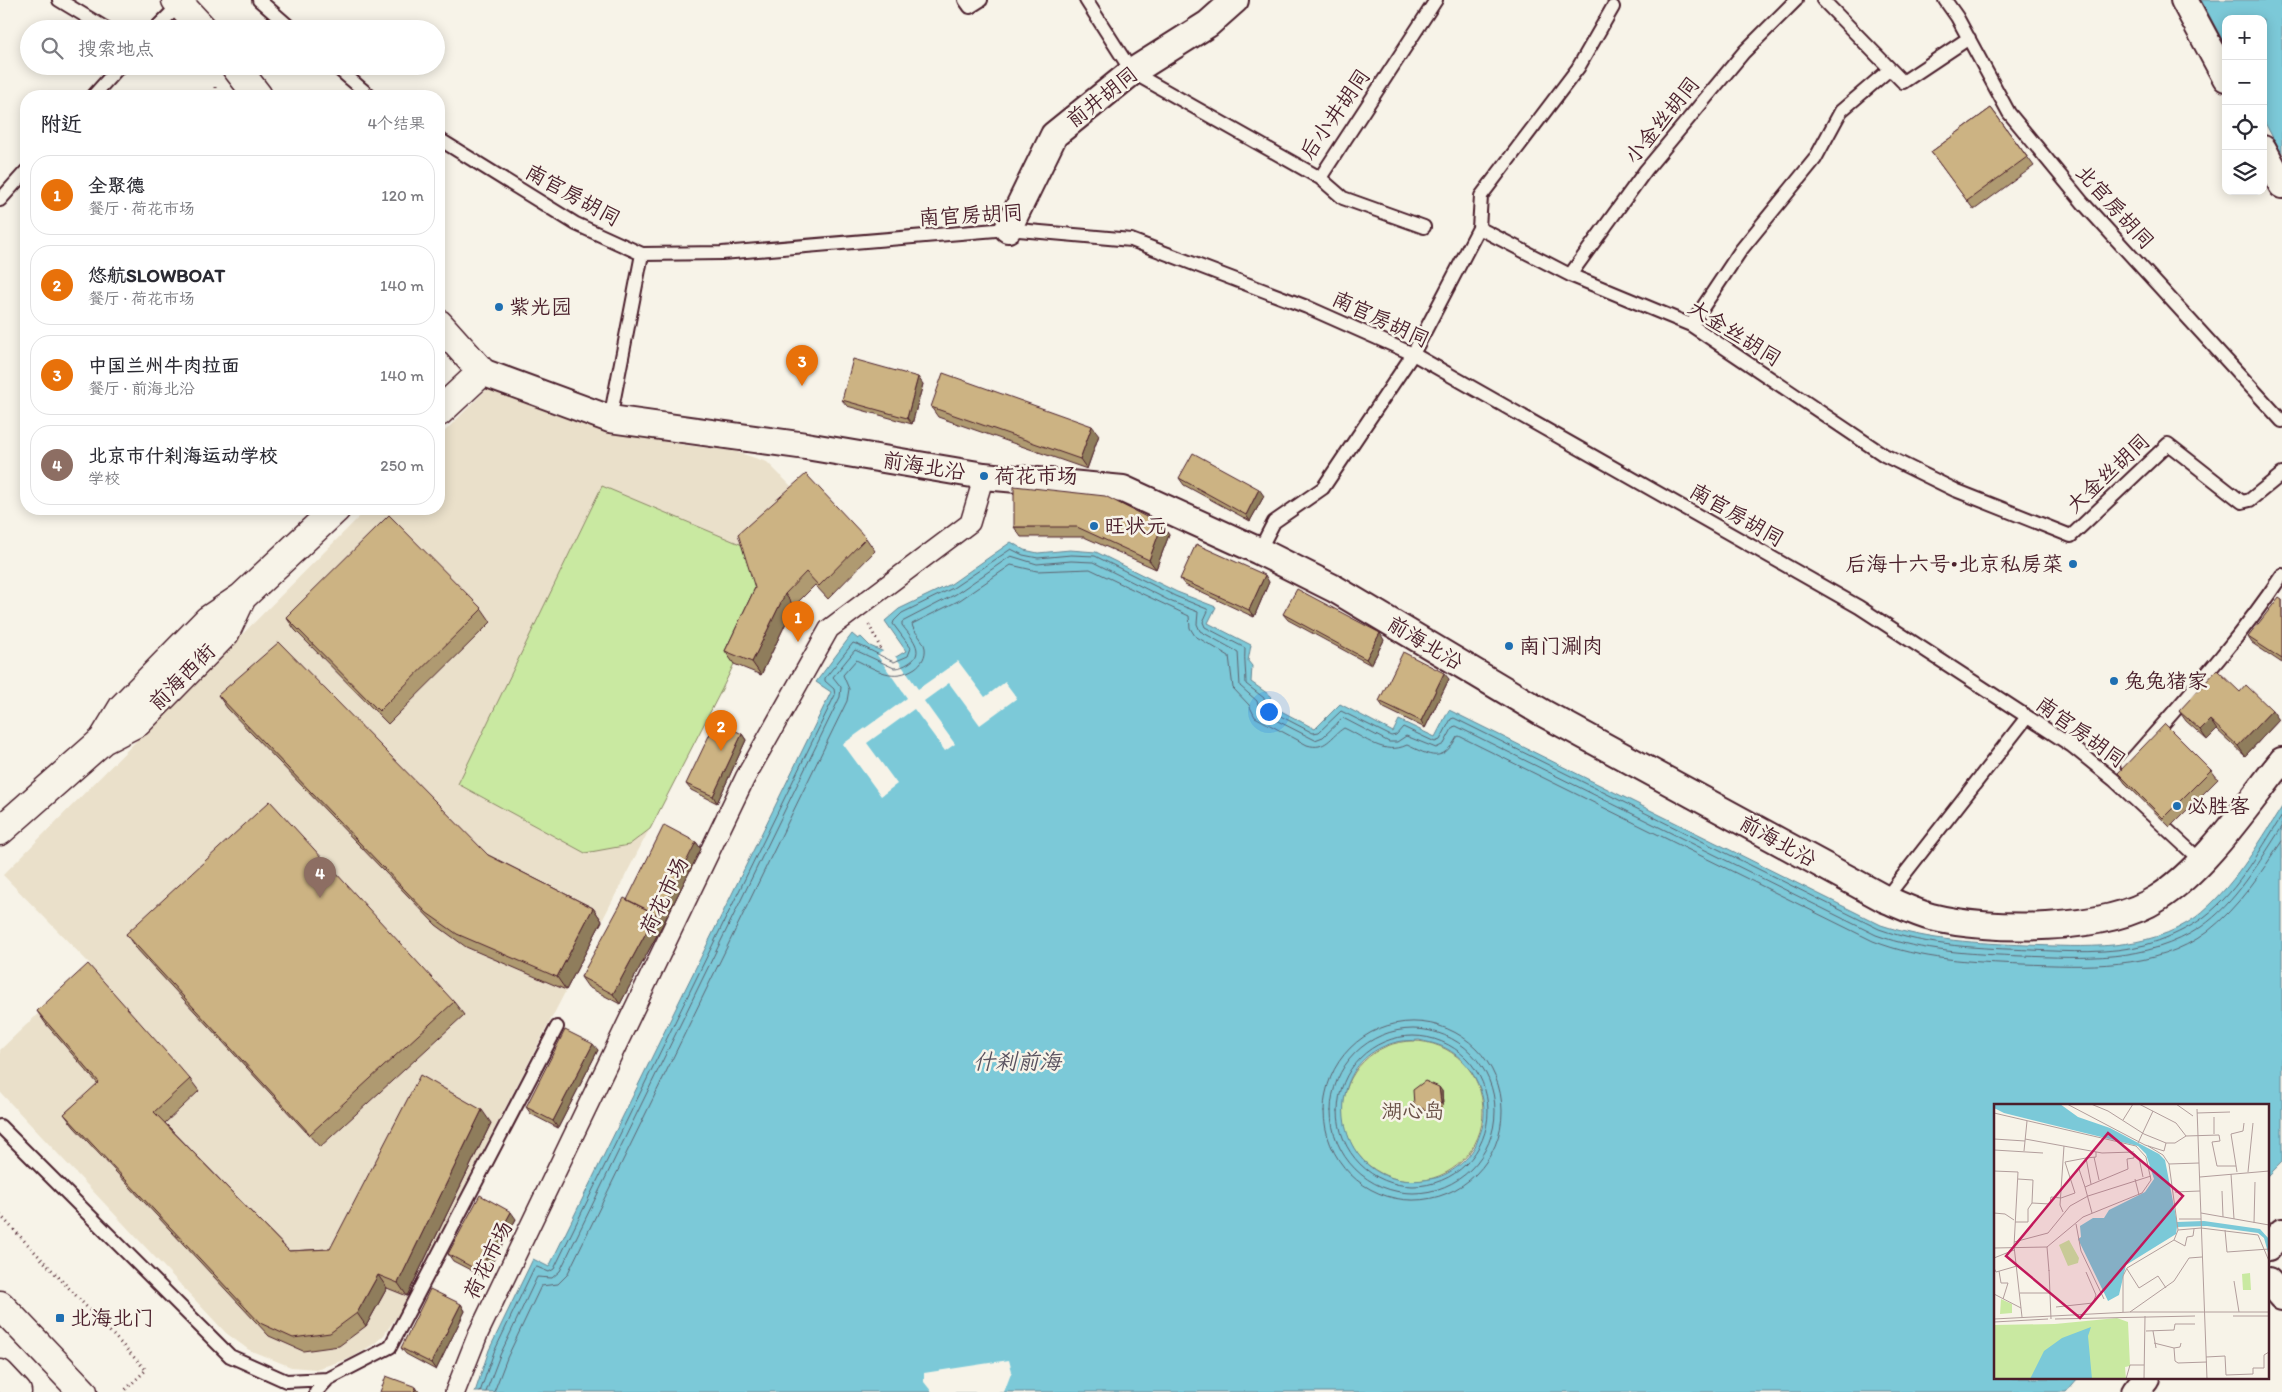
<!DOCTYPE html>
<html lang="zh">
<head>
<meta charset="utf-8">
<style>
  body { margin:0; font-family:Itim,"LXGW WenKai TC",sans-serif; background:#f7f7f7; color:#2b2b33 }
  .controls { position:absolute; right:15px; top:15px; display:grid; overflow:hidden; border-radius:10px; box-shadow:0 2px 12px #0003 }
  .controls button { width:45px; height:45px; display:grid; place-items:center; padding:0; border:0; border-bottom:1px solid #e1e1e2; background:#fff; color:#2b2b33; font:25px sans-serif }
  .you { position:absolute; left:1268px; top:711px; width:18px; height:18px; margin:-12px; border:4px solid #fff; border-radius:50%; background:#1a73e8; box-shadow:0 0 0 8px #1a73e833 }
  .badge { display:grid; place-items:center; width:32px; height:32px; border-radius:50%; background:#111827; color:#fff; font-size:16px; font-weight:700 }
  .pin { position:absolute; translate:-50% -41px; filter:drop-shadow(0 1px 2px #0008) }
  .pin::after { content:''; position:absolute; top:26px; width:18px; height:15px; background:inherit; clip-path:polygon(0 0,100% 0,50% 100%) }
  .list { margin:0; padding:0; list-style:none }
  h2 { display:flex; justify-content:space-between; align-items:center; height:65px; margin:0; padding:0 20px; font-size:21px }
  h2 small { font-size:16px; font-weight:400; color:#7c7c81 }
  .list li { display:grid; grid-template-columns:32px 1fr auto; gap:15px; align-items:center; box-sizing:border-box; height:80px; margin:0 10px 10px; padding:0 10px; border:1px solid #e1e1e2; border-radius:20px }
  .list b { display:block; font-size:19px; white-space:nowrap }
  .list p { margin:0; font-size:16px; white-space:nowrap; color:#7c7c81 }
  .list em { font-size:16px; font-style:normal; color:#7c7c81 }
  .icon { flex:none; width:28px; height:28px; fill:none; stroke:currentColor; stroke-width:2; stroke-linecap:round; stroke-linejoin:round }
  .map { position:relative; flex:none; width:2282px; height:1392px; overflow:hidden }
  .search { position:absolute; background:#fff; box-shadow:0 2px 12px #0003; left:20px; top:20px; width:425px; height:55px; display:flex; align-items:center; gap:12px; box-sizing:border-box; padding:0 18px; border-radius:28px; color:#7c7c81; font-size:19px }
  .panel { position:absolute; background:#fff; box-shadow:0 2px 12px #0003; left:20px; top:90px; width:425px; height:425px; border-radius:20px }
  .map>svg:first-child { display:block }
  .built { fill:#eae0ca }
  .green { fill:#c9e9a1; stroke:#8a8466 }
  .water { fill:#7bc9d8; stroke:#678593; fill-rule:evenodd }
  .pier { fill:#f7f3e8 }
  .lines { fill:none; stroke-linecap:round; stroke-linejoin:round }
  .shore { stroke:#5e6370; stroke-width:1 }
  .service-casing { stroke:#4a1f2b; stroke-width:16 }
  .pedestrian-casing { stroke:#4a1f2b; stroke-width:22 }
  .minor-casing { stroke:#4a1f2b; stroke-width:30 }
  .tertiary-casing { stroke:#4a1f2b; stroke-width:31 }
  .primary-casing { stroke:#4a1f2b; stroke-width:31 }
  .path { stroke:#4a1f2b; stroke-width:3; stroke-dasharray:1 4; stroke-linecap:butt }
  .service { stroke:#f7f3e8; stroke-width:12 }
  .pedestrian { stroke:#f7f3e8; stroke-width:19 }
  .minor { stroke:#f7f3e8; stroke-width:26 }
  .tertiary { stroke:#f7f3e8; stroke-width:28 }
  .primary { stroke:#f7f3e8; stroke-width:28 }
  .wall { fill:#af9a71; stroke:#4a1f2b }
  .shaded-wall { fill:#8f7d5c; stroke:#4a1f2b }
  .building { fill:#ccb383; stroke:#4a1f2b }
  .poi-dot { fill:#1f6fb2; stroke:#f7f3e8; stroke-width:2 }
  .labels { text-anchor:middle; stroke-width:5; stroke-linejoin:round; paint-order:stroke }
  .street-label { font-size:21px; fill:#4a1f2b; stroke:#f7f3e8 }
  .poi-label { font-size:21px; fill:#4a1f2b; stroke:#f7f3e8; text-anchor:start }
  .park-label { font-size:21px; fill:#6a5248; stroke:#f7f3e8 }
  .water-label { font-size:22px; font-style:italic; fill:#59525f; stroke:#f7f3e8 }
  .inset-road { fill:none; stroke:#b29e9c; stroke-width:1 }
  .view { fill:#c2185b; fill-opacity:0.15; stroke:#c2185b; stroke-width:2.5 }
  .inset-edge { fill:none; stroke:#4a1f2b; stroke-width:2.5 }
</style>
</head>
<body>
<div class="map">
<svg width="2282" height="1392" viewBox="0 0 2282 1392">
  <rect width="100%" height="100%" fill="#f7f3e8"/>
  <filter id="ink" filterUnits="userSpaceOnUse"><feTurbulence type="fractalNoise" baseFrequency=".02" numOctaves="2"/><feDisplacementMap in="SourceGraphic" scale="10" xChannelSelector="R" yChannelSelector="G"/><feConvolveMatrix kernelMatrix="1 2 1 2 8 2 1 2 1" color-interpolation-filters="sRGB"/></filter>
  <g filter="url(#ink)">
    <!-- built -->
    <path class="built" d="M488 388 556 415 684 445 734 451 767 462 803 498 764 601 722 689 399 1313 384 1335 374 1344 351 1358 316 1369 291 1367 249 1350 226 1333 0 1092V1050L90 964 3 875 367 509H439V437Z"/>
    <!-- green -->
    <path class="green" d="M602 486 747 547 764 601 722 689 650 829 629 845 585 853 458 784Z
      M1343 1111a70 70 0 1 1 140 0a70 70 0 1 1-140 0Z"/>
    <!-- water -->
    <path class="water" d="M2201 0H2282V155L2263 119V19H2226V47Z
      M1011 542 1024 550 1038 553 1070 550 1096 552 1177 592 1216 607 1208 623 1251 645 1248 661 1252 666 1251 682 1271 696 1268 704 1315 729 1340 704 1393 732 1399 720 1435 737 1449 710 1881 925C1929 941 1977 943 2027 945 2083 947 2148 952 2196 917 2233 888 2257 846 2282 807V1162L2268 1176V1106H1996V1378H2078L2066 1392H475L489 1350 533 1259 549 1267 831 692 816 682 852 634 858 639 861 637 870 646 896 657 906 651 885 621 899 609 951 584ZM1419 1040C1426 1042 1434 1043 1441 1046 1470 1058 1489 1093 1483 1124 1482 1130 1479 1136 1477 1142 1471 1158 1452 1174 1435 1178 1334 1202 1310 1062 1397 1042 1404 1040 1412 1041 1419 1040Z"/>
    <!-- pier -->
    <path class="pier" d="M885 650 893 653 918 689 958 661 985 697 1005 682 1017 698 980 725 949 683 924 701 955 744 945 751 914 709 867 743 897 784 881 796 843 744 907 698 877 655Z
      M1009 1360 1012 1371 1004 1392H932L924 1382V1373Z"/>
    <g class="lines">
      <!-- shore -->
      <path class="shore" d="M1324 1111a89 89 0 1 1 178 0a89 89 0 1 1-178 0Z
        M1331 1111a82 82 0 1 1 164 0a82 82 0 1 1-164 0Z
        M1338 1111a75 75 0 1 1 150 0a75 75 0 1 1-150 0Z
        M480 1392 494 1352 534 1268 537 1267 549 1272 554 1269 835 695 834 689 825 681V678L853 643C866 647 880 656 894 662L908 656 911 648 893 624 894 621 902 613 953 588 1011 549 1023 555 1038 558 1071 555 1095 556 1175 596 1207 609 1208 611 1203 622 1205 627 1245 648C1244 661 1246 671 1246 684L1264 698 1265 708 1313 733 1319 732 1341 711 1391 736 1396 735 1403 727 1435 742 1440 740 1451 719 1454 718 1879 929C1929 947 1980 948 2032 950 2070 952 2108 954 2145 945 2163 940 2181 932 2197 922 2235 897 2258 853 2282 816
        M486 1392 500 1355 537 1277 552 1278 560 1271 840 697 841 687 833 677 855 650 894 668C900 668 904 666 909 663 927 652 910 636 902 625V622L956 594 1011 556 1037 564 1071 561 1093 562 1172 602 1198 612 1197 624 1200 631 1238 652 1240 686 1257 701 1260 712 1315 740 1323 737 1343 718 1389 742H1397L1406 736 1436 748 1444 744 1453 727 1456 726 1876 935C1923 952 1972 954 2022 956 2083 958 2147 963 2201 927 2236 903 2259 862 2282 827
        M494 1392 507 1358 541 1286 558 1284 567 1275 847 701 849 689 843 675 856 660C877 670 893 682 915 668 922 663 926 656 925 648 923 638 913 632 912 624L960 600 1011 565 1037 571 1090 569 1189 616 1190 628 1195 636 1229 656 1233 688 1249 705 1255 717 1307 745C1326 751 1331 736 1344 728 1366 738 1384 756 1407 745 1431 756 1442 764 1457 737L1459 736 1873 941C1921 960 1972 962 2023 964 2084 966 2155 971 2207 932 2239 907 2260 874 2282 841"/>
      <defs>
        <path id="service" d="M59 0 107 29
          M259 0 292 29
          M965 0 970 7 981 0
          M1086 0 1132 72 1320 178 1436 0
          M1823 0 1903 82 1969 38
          M1945 0 1957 17 2009 113 2083 203 2282 421
          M155 29 182 2
          M335 66 370 96
          M93 96 120 66
          M439 139 576 224 642 254 722 253 1008 229 1131 240 1307 307 1413 354 1859 607 2072 746 2114 780 2201 861
          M1320 178 1343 198 1424 227
          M0 200 26 171
          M1479 228 1481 196 1578 68 1613 7
          M1570 275 1646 170 1744 52 1796 0
          M1691 325 1741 250 1815 159 1841 111 1890 69
          M610 419 642 254
          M1259 551 1274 522 1323 488 1413 354 1479 228 1570 275 1691 325 1884 455 1955 490 2071 536 2168 444 2242 502 2250 500 2282 474
          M2127 765C2181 703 2237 643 2282 575
          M1885 899 2027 717
          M0 1126 230 1356 286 1381 328 1379 390 1347 557 1027
          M316 1392 328 1379"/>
        <path id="pedestrian" d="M455 1392 478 1334 745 778 829 629 970 523 984 476"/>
        <path id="minor" d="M2184 0 2226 78
          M2263 149 2282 185
          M1008 229 1054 135 1132 72 1208 24 1235 0
          M482 372 610 419 806 446 984 476 1123 489 1259 551 1335 589 1543 713 1885 899C1900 905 1916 913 1931 917 1990 932 2106 932 2158 898 2206 867 2246 806 2282 761
          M2268 1247 2282 1232
          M2268 1281 2282 1297
          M2135 1392 2146 1378"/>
        <path id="tertiary" d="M176 0 203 29
          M235 66 258 96
          M439 324 482 372 439 412
          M103 740 123 707 208 620 242 597 336 509
          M0 831 103 740 138 722 225 633 242 597"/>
        <path id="primary" d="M0 1305 83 1392
          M0 1374 17 1392"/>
      </defs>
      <!-- service casing -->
      <use href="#service" class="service-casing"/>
      <!-- pedestrian casing -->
      <use href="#pedestrian" class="pedestrian-casing"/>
      <!-- minor casing -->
      <use href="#minor" class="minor-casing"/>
      <!-- tertiary casing -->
      <use href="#tertiary" class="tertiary-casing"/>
      <!-- primary casing -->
      <use href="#primary" class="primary-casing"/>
      <!-- path -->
      <path class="path" d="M215 87V93L218 96
        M869 625 882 651
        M0 1215 146 1370 123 1392"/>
      <!-- service -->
      <use href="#service" class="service"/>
      <!-- pedestrian -->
      <use href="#pedestrian" class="pedestrian"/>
      <!-- minor -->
      <use href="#minor" class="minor"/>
      <!-- tertiary -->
      <use href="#tertiary" class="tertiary"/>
      <!-- primary -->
      <use href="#primary" class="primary"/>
    </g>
    <!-- wall -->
    <path class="wall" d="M1991 108 2034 166 1974 210 1931 152Z
      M923 384 912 424 847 406 842 400Z
      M931 407 1099 435 1087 469 938 417Z
      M1179 478 1264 496 1250 521 1184 485Z
      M1162 525 1169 535 1156 569 1084 537H1021L1014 527Z
      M866 538 875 551 828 599 815 585 794 606 761 675 734 664 725 651 755 588Z
      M1180 579 1269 582 1254 617 1185 585Z
      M2282 599V663L2252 643 2248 637Z
      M482 609 491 622 388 724 295 630 286 617Z
      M1283 614 1384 640 1371 665 1288 620Z
      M1449 679 1425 728 1384 708 1379 701Z
      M2240 692 2279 720 2245 756 2217 730 2207 740 2186 721 2179 711Z
      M218 695 488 855 593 908 602 921 566 990 466 947 436 925 227 708Z
      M742 734 746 740 717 803 691 790 686 784Z
      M2211 770 2218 779 2170 827 2125 783 2118 773Z
      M696 842 701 849 663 924 620 1004 588 987 581 977 627 900Z
      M126 934 454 1002 464 1015 320 1147 135 947Z
      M37 1011 190 1079 199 1091 165 1123 289 1251 330 1249 491 1123 407 1296 387 1288 366 1326 339 1346 303 1351 269 1336 74 1127 64 1114 98 1084 46 1024Z
      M598 1050 558 1128 531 1114 526 1107Z
      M1442 1091 1443 1106 1431 1115 1417 1108 1414 1105Z
      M516 1219 484 1277 453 1261 448 1254Z
      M461 1304 465 1311 436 1370 406 1354 401 1348Z"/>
    <!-- shaded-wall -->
    <path class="shaded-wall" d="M918 377 923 384 912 424 907 418Z
      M1092 426 1099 435 1087 469 1080 459Z
      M1259 489 1264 496 1250 521 1246 515Z
      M1162 525 1169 535 1156 569 1149 560Z
      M1265 575 1269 582 1254 617 1249 610Z
      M785 594 794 606 761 675 752 662Z
      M1380 633 1384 640 1371 665 1366 659Z
      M1444 673 1449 679 1425 728 1421 721Z
      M2272 710 2279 720 2245 756 2238 746Z
      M2210 720 2217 730 2207 740 2200 730Z
      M742 734 746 740 717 803 713 796Z
      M696 842 701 849 663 924 620 1004 613 994 656 914Z
      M593 908 602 921 566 990 557 977Z
      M593 1044 598 1050 558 1128 553 1121Z
      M1439 1087 1442 1091 1443 1106 1441 1103Z
      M482 1110 491 1123 407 1296 398 1283Z
      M511 1212 516 1219 484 1277 479 1271Z
      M378 1275 387 1288 366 1326 357 1313Z
      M461 1304 465 1311 436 1370 431 1363Z
      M416 1387 419 1392H414Z"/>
    <!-- building -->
    <path class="building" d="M1991 108 2027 157 1967 201 1931 152Z
      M853 359 918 377 907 418 842 400Z
      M943 373 1092 426 1080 459 931 407Z
      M1193 453 1259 489 1246 515 1179 478Z
      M806 474 866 538 819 586 806 572 785 594 752 662 725 651 755 588 738 534Z
      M1014 486 1105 496 1162 525 1149 560 1077 527H1014Z
      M389 515 482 609 379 711 286 617Z
      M1196 544 1265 575 1249 610 1180 579Z
      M1297 589 1380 633 1366 659 1283 614Z
      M2279 597 2282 599V659L2248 637Z
      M279 642 488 855 593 908 557 977 457 934 427 913 218 695Z
      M1403 652 1444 673 1421 721 1379 701Z
      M2217 670 2240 692 2246 685 2272 710 2238 746 2210 720 2200 730 2179 711Z
      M716 721 742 734 713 796 686 784Z
      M2165 724 2211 770 2163 818 2118 773Z
      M270 801 454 1002 310 1134 126 934Z
      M664 825 696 842 658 918 656 914 627 900Z
      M624 898 656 914 613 994 581 977Z
      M88 964 190 1079 154 1112 289 1251 330 1249 420 1075 482 1110 398 1283 378 1275 357 1313 330 1333 293 1338 260 1323 64 1114 99 1082 37 1011Z
      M565 1030 593 1044 553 1121 526 1107Z
      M1425 1081 1439 1087 1441 1103 1428 1111 1414 1105 1413 1090Z
      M480 1195 511 1212 479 1271 448 1254Z
      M430 1289 461 1304 431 1363 401 1348Z
      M386 1376 416 1387 414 1392H380Z"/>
  </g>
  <!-- markers -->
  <g class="poi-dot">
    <circle cx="499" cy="307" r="5"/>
    <circle cx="984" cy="476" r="5"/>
    <circle cx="1094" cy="526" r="5"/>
    <circle cx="2073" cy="564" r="5"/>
    <circle cx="1509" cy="646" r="5"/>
    <circle cx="2114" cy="681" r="5"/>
    <circle cx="2177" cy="806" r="5"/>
    <rect x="55" y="1313" width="10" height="10" rx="2.5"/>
  </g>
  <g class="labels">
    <!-- street labels -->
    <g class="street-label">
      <text transform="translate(1102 97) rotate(-38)" y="7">前井胡同</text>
      <text transform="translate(1335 114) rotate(-55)" y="7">后小井胡同</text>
      <text transform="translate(1662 120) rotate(-51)" y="7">小金丝胡同</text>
      <text transform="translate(573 195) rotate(29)" y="7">南官房胡同</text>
      <text transform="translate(2115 207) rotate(48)" y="7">北官房胡同</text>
      <text transform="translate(971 215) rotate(-3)" y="7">南官房胡同</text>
      <text transform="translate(1381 319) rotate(25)" y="7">南官房胡同</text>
      <text transform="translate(1735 333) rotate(32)" y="7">大金丝胡同</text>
      <text transform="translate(924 466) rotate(9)" y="7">前海北沿</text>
      <text transform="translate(2108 473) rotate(-43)" y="7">大金丝胡同</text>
      <text transform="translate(1737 515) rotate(30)" y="7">南官房胡同</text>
      <text transform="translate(1425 643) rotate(31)" y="7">前海北沿</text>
      <text transform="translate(182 677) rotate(-45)" y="7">前海西街</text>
      <text transform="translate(2081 732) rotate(36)" y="7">南官房胡同</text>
      <text transform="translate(1778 841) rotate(29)" y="7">前海北沿</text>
      <text transform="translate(664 896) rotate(-64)" y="7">荷花市场</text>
      <text transform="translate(488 1260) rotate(-64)" y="7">荷花市场</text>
    </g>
    <!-- poi labels -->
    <g class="poi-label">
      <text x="509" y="314">紫光园</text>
      <text x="994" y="483">荷花市场</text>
      <text x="1104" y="533">旺状元</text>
      <text x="2063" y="571" text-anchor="end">后海十六号•北京私房菜</text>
      <text x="1519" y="653">南门涮肉</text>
      <text x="2124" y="688">兔兔猪家</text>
      <text x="2187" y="813">必胜客</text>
      <text x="70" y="1325">北海北门</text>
    </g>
    <!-- park labels -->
    <g class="park-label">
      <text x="1413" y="1118">湖心岛</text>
    </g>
    <!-- water labels -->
    <g class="water-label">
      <text x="1017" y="1069">什刹前海</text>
    </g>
  </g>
  <!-- overview -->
  <g transform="translate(1994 1104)">
    <rect width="275" height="275" fill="#f7f3e8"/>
    <path d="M75 136 85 154 84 159 74 162 65 141ZM256 169 257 186H249L248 170ZM7 195 18 200V209L6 210ZM123 214 134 218 136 262 131 263 132 275H0V221L61 220Z" fill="#c9e9a1"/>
    <path d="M0 0H66L84 13 116 24 165 50 171 56 183 118 210 117 266 125 275 135V152L270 134 264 129 213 122 183 123 182 130 132 161 125 191 114 197 84 135 87 133 86 122 99 114H110L115 106 151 88 160 75 152 50 144 42 10 9 0 4ZM97 223 94 232 98 275H36L50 247 68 234Z" fill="#7bc9d8"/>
    <path class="inset-road" d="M73 0 151 41 170 47 172 39M97 0 114 7 150 30 172 39H181L192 32 225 31 226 37 218 38 223 62H242M145 0 182 19 192 32M182 0 199 12M203 5 213 275M0 9 142 42 152 53 157 76 148 89 89 113 53 143 0 144M203 9 236 8M220 13V30M129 16 139 0M0 35 31 37M31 35 108 49 140 48M144 39 159 7M0 46 49 49M30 47 33 17M140 49 145 54 149 73M100 53 105 76M71 58 92 54M175 60 205 59M85 65 91 83M0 67 24 68 20 142 28 213M243 68 237 30 249 27 250 19M254 68 259 19M237 70 240 115M206 73 275 67M141 75 145 91M97 80 92 54 102 53V48M228 87 229 113M181 88 206 87M38 99 56 100 57 93 67 94 81 89 71 58M69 108 66 101 70 42M0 109 11 110 20 116M98 109 91 83 134 65 133 55 140 54V50M207 109 275 121M185 115H207M21 118H34V105L38 99 39 76 24 75M260 119 261 78M82 120 87 147 110 195M184 126 207 124 264 131 275 157M231 126 233 148 275 145M180 136 191 142 193 133 199 132 200 125M20 138 54 129 76 102 94 92 157 72M53 143 55 167M0 154 20 146M0 164 2 168 23 162M133 165 145 184 164 172 172 184M55 166 57 215M5 167 7 179H14L9 195M240 177 245 208M26 189H56M0 190 27 204M62 203 99 199 102 191 92 168M129 208V172L133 164 180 136 184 126 175 60 169 51 154 42M136 208 180 177 195 154 208 153M239 212H275M0 215 136 208H275M61 215 201 212M0 218 54 215M152 227 180 226 181 220H201M159 227 162 244M160 239 180 244 186 243 187 239M180 244 181 257 184 259 213 258M212 253 231 252 232 271 259 270V264H270V251L275 248M132 275 136 261H150M150 275 151 212"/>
    <path class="view" d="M114 29 189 92 86 214 12 152Z"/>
    <rect width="275" height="275" class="inset-edge"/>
  </g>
</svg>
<div class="controls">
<button>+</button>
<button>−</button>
<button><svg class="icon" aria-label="locate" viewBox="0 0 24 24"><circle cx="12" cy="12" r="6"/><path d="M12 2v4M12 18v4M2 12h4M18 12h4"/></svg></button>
<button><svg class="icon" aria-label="layers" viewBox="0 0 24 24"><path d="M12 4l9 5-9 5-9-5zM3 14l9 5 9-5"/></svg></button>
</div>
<div class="you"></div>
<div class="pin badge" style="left:798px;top:642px;background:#e8710a">1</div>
<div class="pin badge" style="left:721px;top:751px;background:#e8710a">2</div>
<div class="pin badge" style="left:802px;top:386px;background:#e8710a">3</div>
<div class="pin badge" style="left:320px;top:898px;background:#8d6e63">4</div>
<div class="search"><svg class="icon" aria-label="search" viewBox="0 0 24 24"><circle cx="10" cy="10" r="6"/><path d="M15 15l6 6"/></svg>搜索地点</div>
<section class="panel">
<h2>附近<small>4个结果</small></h2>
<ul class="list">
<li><span class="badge" style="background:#e8710a">1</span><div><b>全聚德</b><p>餐厅 · 荷花市场</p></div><em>120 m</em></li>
<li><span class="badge" style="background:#e8710a">2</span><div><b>悠航SLOWBOAT</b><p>餐厅 · 荷花市场</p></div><em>140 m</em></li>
<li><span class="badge" style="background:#e8710a">3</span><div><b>中国兰州牛肉拉面</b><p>餐厅 · 前海北沿</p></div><em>140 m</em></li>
<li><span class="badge" style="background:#8d6e63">4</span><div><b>北京市什刹海运动学校</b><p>学校</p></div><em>250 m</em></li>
</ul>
</section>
</div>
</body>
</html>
